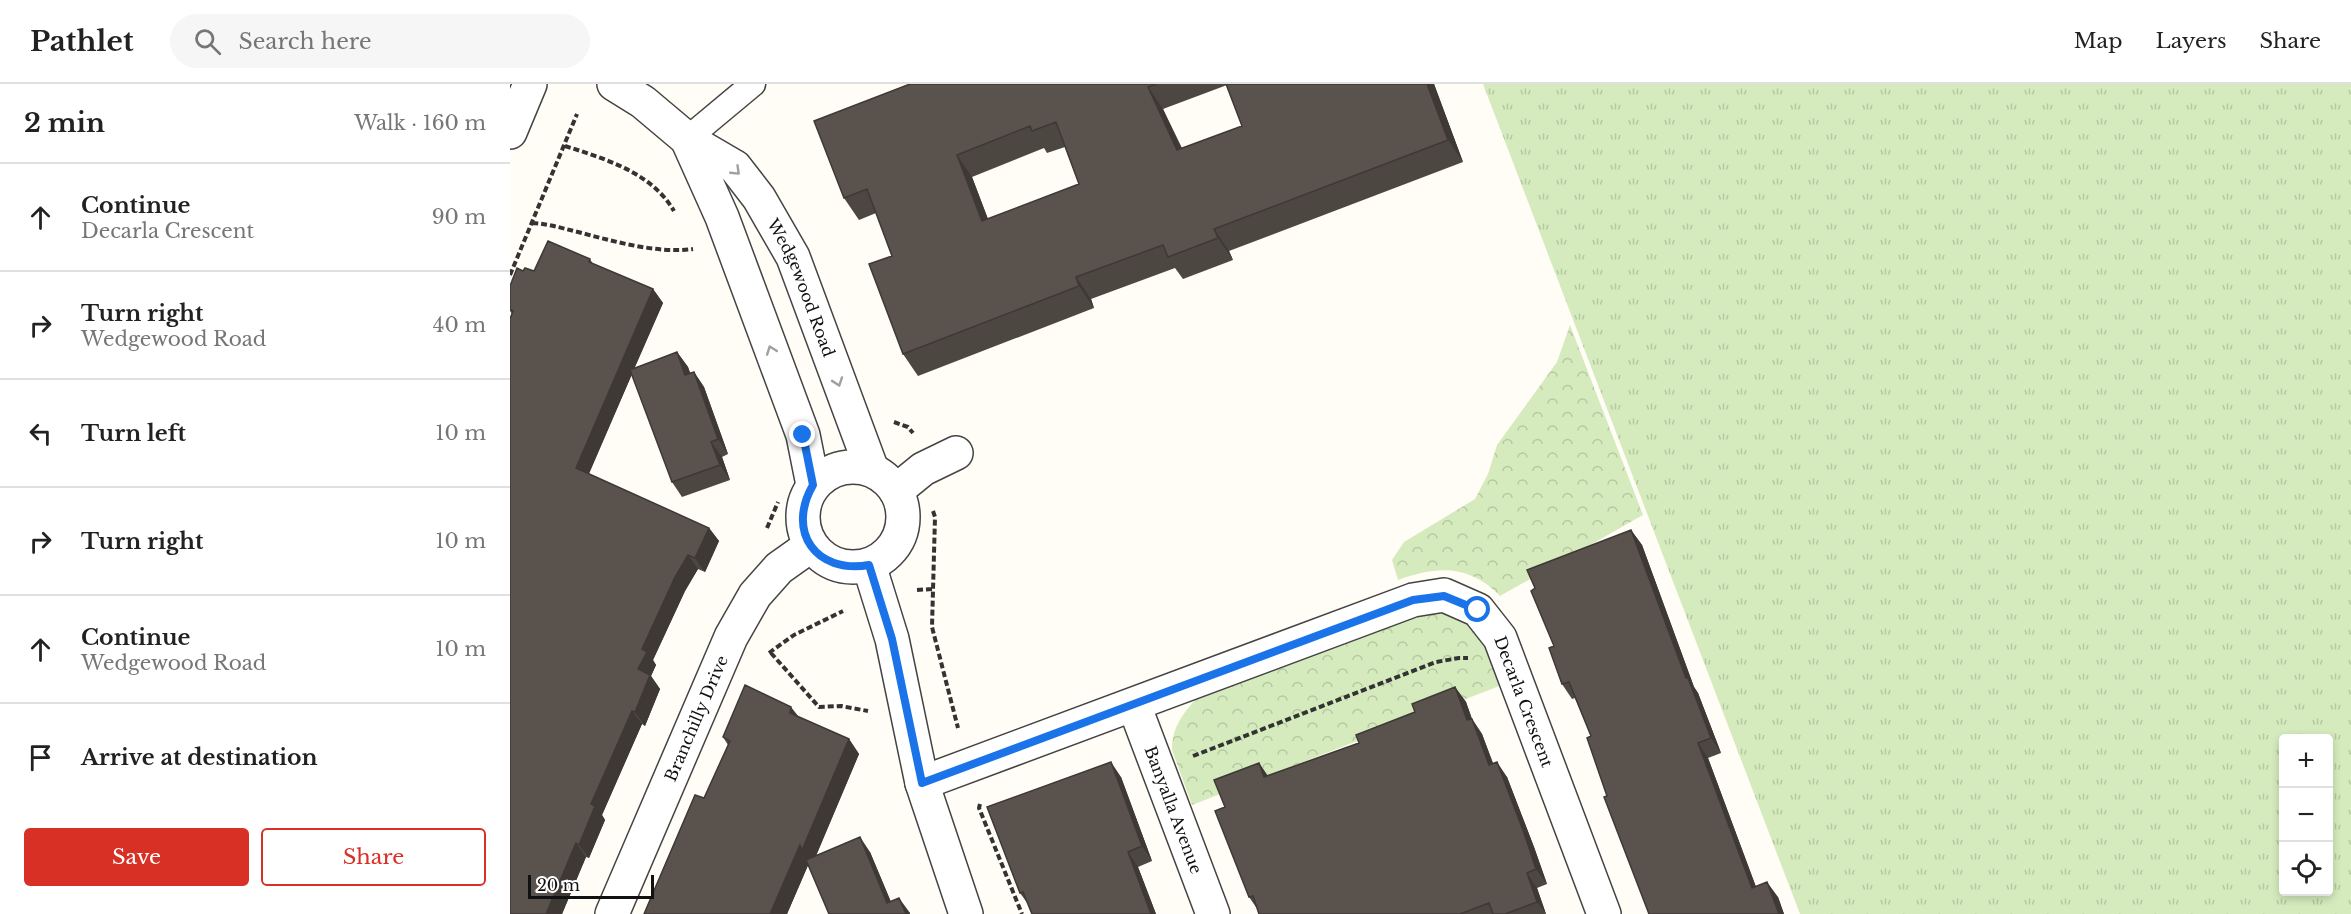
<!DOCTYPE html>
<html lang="en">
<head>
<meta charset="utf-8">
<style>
  body { margin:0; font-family:"Libre Baskerville",serif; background:#f6f6f6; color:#222 }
  .controls { position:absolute; right:18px; bottom:18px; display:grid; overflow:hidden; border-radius:6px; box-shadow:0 3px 9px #0003 }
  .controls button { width:54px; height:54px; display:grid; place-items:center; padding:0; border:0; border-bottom:2px solid #e0e0e0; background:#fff; color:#222; font:30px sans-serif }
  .scale { position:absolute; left:18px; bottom:15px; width:126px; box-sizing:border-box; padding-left:6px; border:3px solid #111; border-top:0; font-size:16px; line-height:21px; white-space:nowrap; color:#111; -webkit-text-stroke:4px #fff; paint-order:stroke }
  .stop { position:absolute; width:18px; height:18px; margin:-14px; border:4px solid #1a73e8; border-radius:50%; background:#fff }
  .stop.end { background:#1a73e8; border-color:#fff; box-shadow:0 2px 6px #0008 }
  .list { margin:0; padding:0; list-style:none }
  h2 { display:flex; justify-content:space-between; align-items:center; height:78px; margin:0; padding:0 24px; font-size:26px }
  h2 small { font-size:20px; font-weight:400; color:#767676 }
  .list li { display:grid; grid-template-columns:39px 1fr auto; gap:18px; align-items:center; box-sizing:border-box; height:108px; padding:0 24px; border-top:2px solid #e0e0e0 }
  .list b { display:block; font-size:22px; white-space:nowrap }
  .list p { margin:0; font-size:20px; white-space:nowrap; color:#767676 }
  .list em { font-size:20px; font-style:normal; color:#767676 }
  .actions { display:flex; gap:12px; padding:18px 24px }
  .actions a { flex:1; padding:14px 0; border:2px solid #d93025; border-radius:6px; text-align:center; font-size:21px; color:#d93025 }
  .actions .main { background:#d93025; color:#fff }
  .icon { flex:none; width:33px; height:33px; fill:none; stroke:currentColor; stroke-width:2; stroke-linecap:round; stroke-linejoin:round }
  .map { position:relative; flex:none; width:1841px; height:830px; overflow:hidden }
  header { display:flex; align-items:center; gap:36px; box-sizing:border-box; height:84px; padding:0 30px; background:#fff; border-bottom:2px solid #e0e0e0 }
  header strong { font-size:28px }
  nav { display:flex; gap:33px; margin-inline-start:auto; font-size:21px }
  .search { width:420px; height:54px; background:#f6f6f6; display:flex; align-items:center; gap:15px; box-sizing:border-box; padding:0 21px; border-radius:33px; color:#767676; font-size:22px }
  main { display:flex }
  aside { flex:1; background:#fff }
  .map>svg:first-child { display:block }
  .grass { fill:url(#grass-tufts); fill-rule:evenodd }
  .park { fill:url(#park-crowns) }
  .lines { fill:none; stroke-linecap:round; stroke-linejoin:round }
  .service-casing { stroke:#444; stroke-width:27 }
  .minor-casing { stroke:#444; stroke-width:36 }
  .path { stroke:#333; stroke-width:4; stroke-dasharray:6 3; stroke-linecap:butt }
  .service { stroke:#fff; stroke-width:24 }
  .minor { stroke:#fff; stroke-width:33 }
  .wall { fill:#4d4742; fill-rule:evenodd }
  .shaded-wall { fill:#3f3936 }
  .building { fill:#5a524d; stroke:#3f3936; stroke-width:1.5; fill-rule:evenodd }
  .oneway { stroke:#a0a0a0 }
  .route { stroke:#1a73e8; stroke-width:8 }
  .labels { text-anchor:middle; stroke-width:6; stroke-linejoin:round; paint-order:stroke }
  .street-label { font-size:16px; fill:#111; stroke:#fff }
</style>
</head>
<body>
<header>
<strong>Pathlet</strong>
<div class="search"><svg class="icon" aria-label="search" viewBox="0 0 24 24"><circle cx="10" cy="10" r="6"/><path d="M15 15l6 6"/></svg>Search here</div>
<nav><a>Map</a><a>Layers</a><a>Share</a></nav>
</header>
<main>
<aside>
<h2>2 min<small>Walk · 160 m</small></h2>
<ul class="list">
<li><svg class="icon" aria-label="ahead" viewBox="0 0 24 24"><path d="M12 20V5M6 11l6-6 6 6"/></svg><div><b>Continue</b><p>Decarla Crescent</p></div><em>90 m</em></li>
<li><svg class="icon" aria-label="right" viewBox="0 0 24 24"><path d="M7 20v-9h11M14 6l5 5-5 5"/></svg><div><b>Turn right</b><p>Wedgewood Road</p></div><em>40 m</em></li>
<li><svg class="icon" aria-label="left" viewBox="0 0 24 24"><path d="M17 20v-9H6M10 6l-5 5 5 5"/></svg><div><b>Turn left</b></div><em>10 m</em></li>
<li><svg class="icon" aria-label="right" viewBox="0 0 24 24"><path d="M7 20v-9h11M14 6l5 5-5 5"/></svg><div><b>Turn right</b></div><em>10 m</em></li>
<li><svg class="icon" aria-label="ahead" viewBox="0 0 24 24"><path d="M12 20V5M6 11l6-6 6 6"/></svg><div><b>Continue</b><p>Wedgewood Road</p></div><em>10 m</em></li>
<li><svg class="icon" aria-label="arrive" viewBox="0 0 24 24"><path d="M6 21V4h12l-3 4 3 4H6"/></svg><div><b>Arrive at destination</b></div></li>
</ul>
<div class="actions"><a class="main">Save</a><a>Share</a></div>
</aside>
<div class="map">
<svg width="1841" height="830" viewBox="0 0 1841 830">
  <defs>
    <pattern id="grass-tufts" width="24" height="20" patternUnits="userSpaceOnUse" patternTransform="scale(1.5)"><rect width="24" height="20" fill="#d5ebbd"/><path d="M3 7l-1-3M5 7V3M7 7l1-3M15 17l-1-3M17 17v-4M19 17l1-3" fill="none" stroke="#b6c8a1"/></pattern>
    <pattern id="park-crowns" width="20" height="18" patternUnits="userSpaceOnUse" patternTransform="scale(1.5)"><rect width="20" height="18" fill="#d5ebbd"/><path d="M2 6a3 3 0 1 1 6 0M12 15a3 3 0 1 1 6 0" fill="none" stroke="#b6c8a1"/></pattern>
  </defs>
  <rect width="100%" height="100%" fill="#fffdf5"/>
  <!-- grass -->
  <path class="grass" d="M973 0H1841V830H1290ZM1774 654H1818V808H1774Z"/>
  <!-- park -->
  <path class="park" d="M1060 241 1133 431 990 512C959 480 927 482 888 496L882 476 894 458 965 415 978 390 987 361 1047 278Z
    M920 526C966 525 976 567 992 601L682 721 662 666C662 645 671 632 685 616Z"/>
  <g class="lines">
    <defs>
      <path id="service" d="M177 55 243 0"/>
      <g id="minor">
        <path id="s1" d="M104 0 133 18 177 55 225 83 249 114 283 173 362 386"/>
        <path d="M0 48 20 0"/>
        <path d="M177 55 212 133 293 351 303 401"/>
        <circle cx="343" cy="433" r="50"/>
        <path d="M386 407 413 385 446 369"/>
        <path d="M359 481 382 555 412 699 456 830"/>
        <path id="s2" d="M624 621 703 830"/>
        <path id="s3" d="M412 699 903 516 934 511 968 526 990 554 1094 830"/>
        <path id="s4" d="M102 830 221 553 245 511 269 484 300 462"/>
      </g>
    </defs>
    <!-- service casing -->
    <use href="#service" class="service-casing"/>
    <!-- minor casing -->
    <use href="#minor" class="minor-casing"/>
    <!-- path -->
    <path class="path" d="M55 62C96 75 142 89 164 127
      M22 139C40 140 51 144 68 148 102 157 148 170 183 165
      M0 191 67 30
      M384 338 398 343 403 349
      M423 427 425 433 422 543 448 644
      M257 444 268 418
      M407 506 422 505
      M259 569 284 551 333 527
      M261 569 309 623 331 622 358 627
      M683 672 926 578 949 574H958
      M470 720 469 724 512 830"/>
    <!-- service -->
    <use href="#service" class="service"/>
    <!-- minor -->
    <use href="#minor" class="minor"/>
  </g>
  <!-- wall -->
  <path class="wall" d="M400 0H924L953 78 719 167 723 176 673 195 665 184 581 215 584 224 408 292 393 270 382 172 366 129 349 136 334 114ZM717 1 732 42 672 64 653 25ZM555 63 569 100 478 135 462 93 534 64 537 69Z
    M80 175 83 180 143 205 153 219 124 284 167 268 178 283 180 289 184 288 194 303 218 370 212 373 220 396 172 413 162 398 122 290 79 390 199 444 209 457 195 488 188 485 175 507 143 576 146 581 141 592 150 605 135 642 132 640 92 731 95 736 79 774 76 773 52 830H0L2 230 0 227V202L13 187H24Z
    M1121 446 1132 461 1184 603 1188 609 1211 669 1198 674 1246 803 1268 813 1274 830H1139L1097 712 1081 652 1065 614 1062 615 1052 600 1044 562Z
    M945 603 956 618 962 635 972 650 983 679 997 693 1024 763 1037 800 1027 804 1036 830H749L748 826 739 813 749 679 758 692 849 659 905 628Z
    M289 633 339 655 349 670 306 772 360 768 381 818 400 829V830H319L298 781 277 830 194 714 218 661 213 653Z
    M611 693 642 777 628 783 646 830H522L518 820 510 809Z"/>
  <!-- shaded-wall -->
  <path class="shaded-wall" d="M917 0H924L953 78 938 56Z
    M638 3 653 25 682 88 667 66Z
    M447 71 462 93 487 159 472 137Z
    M704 145 719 167 723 176 708 154Z
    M566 193 581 215 584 224 569 202Z
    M143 205 153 219 75 398 66 384Z
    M167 268 178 283 186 305 175 291Z
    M184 288 194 303 218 370 208 355Z
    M201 358 212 373 220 396 210 381Z
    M199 444 209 457 195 488 185 474Z
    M1121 446 1132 461 1184 603 1188 609 1211 669 1201 654 1176 594Z
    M178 471 188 485 175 507 143 576 146 581 141 592 150 605 135 642 125 628 128 585 132 565 165 493Z
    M945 603 956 618 962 635 972 650 989 696 979 681 957 636Z
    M281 623 292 637 280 629Z
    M122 627 132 640 92 731 95 736 79 774 69 761 81 720Z
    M339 655 349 670 302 781 300 777 277 830H260L290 761Z
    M1188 659 1198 674 1252 819 1242 804Z
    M601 678 611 693 642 777 632 762Z
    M987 678 997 693 1024 763 1037 800 1026 785Z
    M749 679 759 694 754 693Z
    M350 753 360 768 386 830 377 819Z
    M66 759 76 773 52 830H36Z
    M618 768 628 783 646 830H641Z
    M1017 789 1027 804 1036 830 1027 818Z
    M1257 798 1268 813 1274 830H1269Z
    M389 814 400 829V830H396Z"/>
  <!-- building -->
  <path class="building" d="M400 0H647L638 3 667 66 732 42 716 0H917L938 56 704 145 708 154 658 173 653 161 566 193 569 202 393 270 359 180 382 172 357 105 334 114 304 37ZM546 38 569 100 472 137 447 71 520 42 522 47Z
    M38 157 80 175 79 178 143 205 66 384 199 444 185 474 178 471 165 493 132 565 137 568 128 585 140 591 125 628 122 627 81 720 85 722 69 761 66 759 36 830H0V235L3 227 0 225V202L7 184 13 187 15 184 24 187Z
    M167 268 175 291 184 288 208 355 201 358 210 381 162 398 120 286Z
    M1121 446 1176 594H1178L1201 654 1188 659 1242 804 1257 798 1269 830H1139L1094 713 1097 712 1077 654 1081 652 1059 598 1052 600 1039 564 1044 562 1021 507 1025 504 1017 486Z
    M235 601 281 623 280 629 339 655 292 766 290 761 260 830H134L185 711 194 714 220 657 213 653Z
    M945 603 957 636 962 635 979 681 987 678 1014 749 1026 785 1017 789 1027 818 995 830H983L979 819 950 830H749L743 812 739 813 705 727 715 723 704 696 749 679 754 693 849 659 846 651 905 628 902 620Z
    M601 678 632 762 618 768 641 830H522L513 808 510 809 477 723Z
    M350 753 377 819 389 814 396 830H319L296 776Z"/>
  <!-- one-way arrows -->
  <defs><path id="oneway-chevron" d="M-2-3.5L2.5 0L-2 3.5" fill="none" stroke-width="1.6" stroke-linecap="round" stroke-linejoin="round" transform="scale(1.5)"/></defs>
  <g class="oneway">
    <use href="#oneway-chevron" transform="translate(226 87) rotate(44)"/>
    <use href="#oneway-chevron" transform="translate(261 266) rotate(-110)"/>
    <use href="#oneway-chevron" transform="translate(328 298) rotate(71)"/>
  </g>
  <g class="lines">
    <!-- route -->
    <path class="route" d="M293 351 303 401C276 448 306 490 359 481L382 555 412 699 903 516 934 512 968 526"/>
  </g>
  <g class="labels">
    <!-- street labels -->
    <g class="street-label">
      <text dy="6" stroke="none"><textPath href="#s1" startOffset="286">Wedgewood Road</textPath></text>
      <text dy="6" stroke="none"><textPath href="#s3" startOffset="696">Decarla Crescent</textPath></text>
      <text dy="6" stroke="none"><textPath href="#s4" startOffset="213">Branchilly Drive</textPath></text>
      <text dy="6" stroke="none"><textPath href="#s2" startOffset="112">Banyalla Avenue</textPath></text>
    </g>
  </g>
</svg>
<div class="controls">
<button>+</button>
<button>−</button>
<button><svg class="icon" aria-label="locate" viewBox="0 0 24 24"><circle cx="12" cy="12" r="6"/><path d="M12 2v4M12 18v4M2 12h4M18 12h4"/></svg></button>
</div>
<div class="scale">20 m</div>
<div class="stop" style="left:968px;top:526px"></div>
<div class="stop end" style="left:293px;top:351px"></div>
</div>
</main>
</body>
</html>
